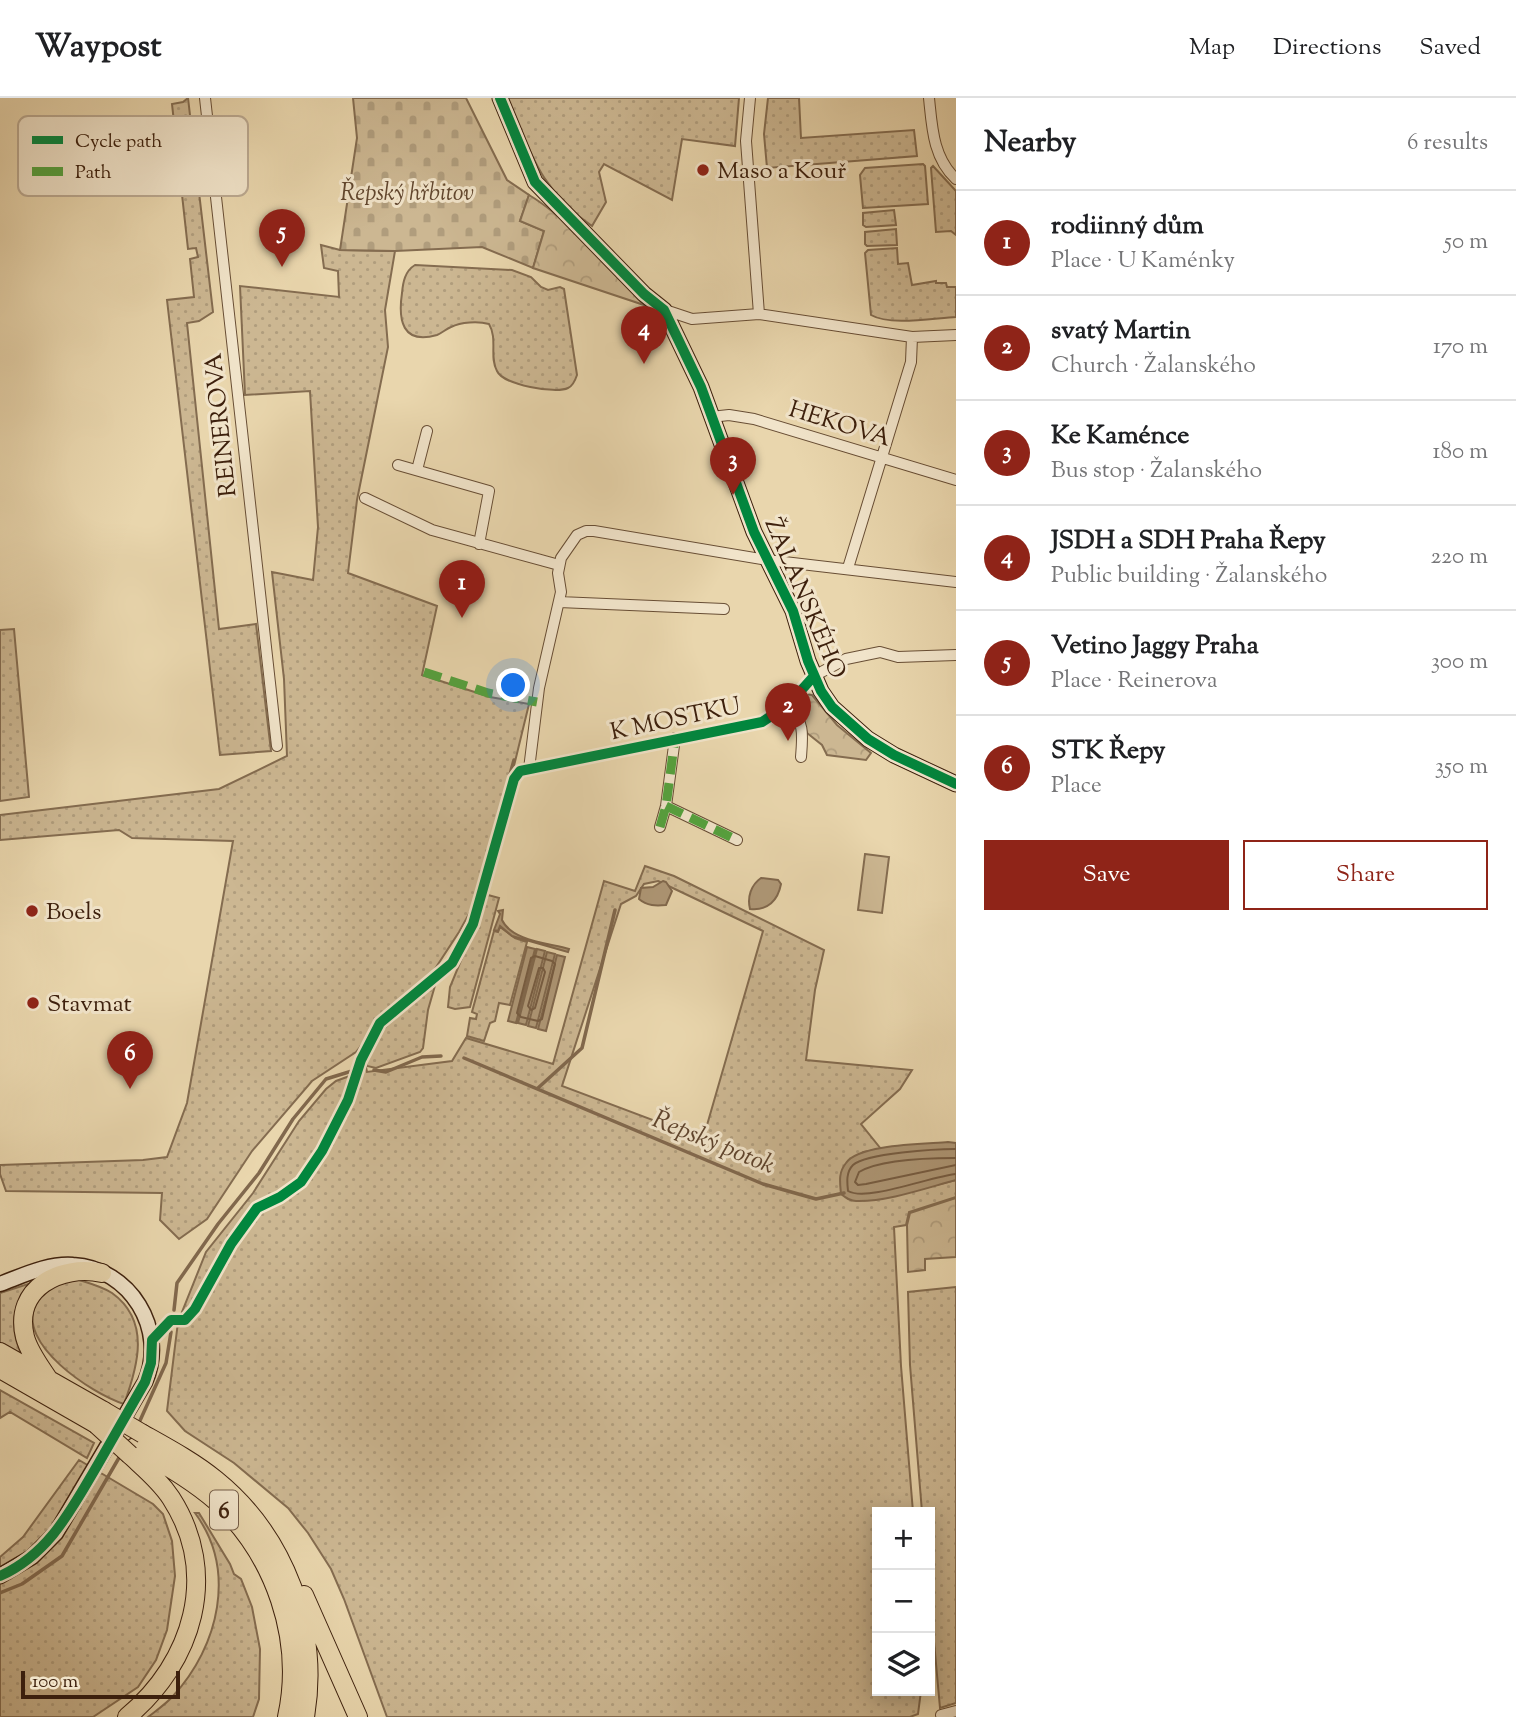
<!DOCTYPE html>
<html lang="en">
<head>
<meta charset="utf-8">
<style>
  body { margin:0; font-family:"Sorts Mill Goudy",serif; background:#f6f6f6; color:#202124 }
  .controls { position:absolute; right:21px; bottom:21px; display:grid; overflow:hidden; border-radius:0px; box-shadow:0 4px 18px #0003 }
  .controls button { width:63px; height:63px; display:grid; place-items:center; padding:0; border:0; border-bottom:2px solid #e0e0e0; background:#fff; color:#202124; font:35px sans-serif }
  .scale { position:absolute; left:21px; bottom:18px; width:159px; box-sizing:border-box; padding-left:7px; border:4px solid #3d200d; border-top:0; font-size:19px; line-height:24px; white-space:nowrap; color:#3d200d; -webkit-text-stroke:5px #f1e4ca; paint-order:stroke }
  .you { position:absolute; left:514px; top:588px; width:24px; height:24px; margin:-18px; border:5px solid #fff; border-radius:50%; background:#1a73e8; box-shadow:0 0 0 10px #1a73e833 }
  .badge { display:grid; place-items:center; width:46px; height:46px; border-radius:50%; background:#8f2418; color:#fff; font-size:23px; font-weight:700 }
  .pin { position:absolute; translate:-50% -58px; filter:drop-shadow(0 2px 4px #0008) }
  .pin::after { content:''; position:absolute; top:37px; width:24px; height:21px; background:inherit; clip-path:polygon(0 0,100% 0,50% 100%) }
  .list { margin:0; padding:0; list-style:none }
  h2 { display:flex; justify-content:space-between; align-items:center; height:91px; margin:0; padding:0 28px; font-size:30px }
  h2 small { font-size:23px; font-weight:400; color:#757577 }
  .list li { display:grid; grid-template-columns:46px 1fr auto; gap:21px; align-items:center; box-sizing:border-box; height:105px; padding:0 28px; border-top:2px solid #e0e0e0 }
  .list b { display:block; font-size:26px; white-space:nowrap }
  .list p { margin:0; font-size:23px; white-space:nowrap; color:#757577 }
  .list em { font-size:23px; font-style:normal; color:#757577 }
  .actions { display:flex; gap:14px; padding:21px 28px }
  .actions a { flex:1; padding:16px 0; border:2px solid #8f2418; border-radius:0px; text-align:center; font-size:24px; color:#8f2418 }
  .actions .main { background:#8f2418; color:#fff }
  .icon { flex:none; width:38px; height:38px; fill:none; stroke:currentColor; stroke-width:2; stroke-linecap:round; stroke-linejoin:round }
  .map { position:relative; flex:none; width:956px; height:1619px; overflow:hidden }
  header { display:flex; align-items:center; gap:42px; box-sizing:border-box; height:98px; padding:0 35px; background:#fff; border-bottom:2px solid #e0e0e0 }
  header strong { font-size:33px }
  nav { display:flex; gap:38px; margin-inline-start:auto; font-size:24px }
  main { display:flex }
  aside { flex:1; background:#fff }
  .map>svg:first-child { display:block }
  .grass { fill:url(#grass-dots); stroke:#846c50; stroke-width:2; fill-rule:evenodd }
  .cemetery { fill:url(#cemetery-stones); stroke:#846c50; stroke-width:2 }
  .park { fill:url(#park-crowns); stroke:#846c50; stroke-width:2 }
  .pitch { fill:#ccb792; stroke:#846c50; stroke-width:2 }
  .water { fill:#af9877; stroke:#81684d; stroke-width:2 }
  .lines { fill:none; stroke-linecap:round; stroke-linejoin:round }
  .shore { stroke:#765c42; stroke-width:2 }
  .stream { stroke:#81684d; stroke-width:3.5 }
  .street-casing { stroke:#684e35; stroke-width:12 }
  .secondary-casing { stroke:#3d200d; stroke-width:17 }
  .highway-casing { stroke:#3d200d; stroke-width:20 }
  .street { stroke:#f1e4ca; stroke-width:10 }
  .secondary { stroke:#f1e4ca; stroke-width:14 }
  .highway { stroke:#e9d6ad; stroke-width:18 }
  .highway-bridge-casing { stroke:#3d200d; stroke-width:20; stroke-linecap:butt }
  .highway-bridge { stroke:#e9d6ad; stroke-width:18 }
  .quiet { stroke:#54a23e; stroke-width:9; stroke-dasharray:18 9; stroke-linecap:butt }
  .cycleway-casing { stroke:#f1e4ca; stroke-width:15 }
  .cycleway { stroke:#00873e; stroke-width:10 }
  .poi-dot { fill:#8f2418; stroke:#f1e4ca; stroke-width:2.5 }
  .labels { text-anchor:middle; stroke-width:6; stroke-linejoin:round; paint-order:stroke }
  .shield { fill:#f1e4ca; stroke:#735b46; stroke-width:2 }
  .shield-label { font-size:23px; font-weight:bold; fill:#3d200d }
  .poi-label { font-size:24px; fill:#3d200d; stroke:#f1e4ca; text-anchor:start }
  .park-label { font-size:24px; font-style:italic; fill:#61462e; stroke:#f1e4ca }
  .street-label { font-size:24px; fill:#3d200d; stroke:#f1e4ca }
  .water-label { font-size:26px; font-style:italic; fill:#5f442d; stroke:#f1e4ca }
  .key { fill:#f1e4ca; stroke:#bba991; stroke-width:2 }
  .key-label { font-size:19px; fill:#3d200d }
</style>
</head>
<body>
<header>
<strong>Waypost</strong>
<nav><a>Map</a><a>Directions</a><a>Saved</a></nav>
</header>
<main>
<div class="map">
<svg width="956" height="1619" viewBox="0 0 956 1619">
  <defs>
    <pattern id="grass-dots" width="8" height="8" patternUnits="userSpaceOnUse" patternTransform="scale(1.75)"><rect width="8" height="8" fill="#ccb792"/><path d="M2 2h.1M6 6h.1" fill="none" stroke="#b09d7d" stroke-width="1.8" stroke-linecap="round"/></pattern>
    <pattern id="cemetery-stones" width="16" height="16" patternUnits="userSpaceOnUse" patternTransform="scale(1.75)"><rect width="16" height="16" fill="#ccb792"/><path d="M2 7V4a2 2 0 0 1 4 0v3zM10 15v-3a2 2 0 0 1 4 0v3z" fill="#b09d7d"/></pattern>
    <pattern id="park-crowns" width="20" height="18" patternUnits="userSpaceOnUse" patternTransform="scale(1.75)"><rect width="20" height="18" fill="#ccb792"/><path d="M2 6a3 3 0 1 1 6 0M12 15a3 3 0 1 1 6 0" fill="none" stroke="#b09d7d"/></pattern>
  </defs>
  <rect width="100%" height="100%" fill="#e9d6ad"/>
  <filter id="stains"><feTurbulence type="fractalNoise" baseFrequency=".00286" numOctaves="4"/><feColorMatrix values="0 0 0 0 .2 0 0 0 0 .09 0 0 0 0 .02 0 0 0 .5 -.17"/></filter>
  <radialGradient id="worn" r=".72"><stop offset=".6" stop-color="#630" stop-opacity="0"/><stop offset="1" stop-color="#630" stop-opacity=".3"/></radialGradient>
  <!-- grass -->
  <path class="grass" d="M188 0 213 214 199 223 187 225 219 531 256 526 271 653 220 657 167 202 194 199 190 161 198 159 196 150 188 151 172 6 183 4Z
    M507 0H739L735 48 682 41 672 102 604 66 599 74 606 104 592 128C541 94 530 53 507 0Z
    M768 0H799L801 40 914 32 917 58 767 70 764 36Z
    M923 66 925 68 928 106 863 110 860 77 865 70Z
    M933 68 956 93V137L951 133 936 134 931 70Z
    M894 112 896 127 866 129 863 127V115Z
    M896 131 897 147 867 148 865 146V134Z
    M321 147 340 152 395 153 385 212 388 249 357 402 348 475 437 508 422 577 490 599 529 606 488 775 480 796 459 834 429 880 384 919 356 954 312 983 252 1053 207 1121 179 1141 160 1122 162 1095 6 1093 0 1076V1067L143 1062 167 1059 187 1005 233 743 132 740 119 732 0 742V717L219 691 287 658 284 581 272 474 313 482 318 429 310 293 245 297 240 188 339 199 338 173 324 170Z
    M897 150 898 166 908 165 912 187 936 183V185H946L947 189H956V219C934 220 890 228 871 217L865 155 868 152Z
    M415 167 512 172 531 179 541 189 548 192 560 189 564 191 577 277C575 283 573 288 568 290 556 296 503 287 497 273 489 259 498 241 489 226 478 223 461 224 451 229 446 231 442 235 437 237 402 247 398 222 402 195 403 184 405 173 415 167Z
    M14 531 29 699 0 703V532Z
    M645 768 674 778 824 852 815 892 806 962 912 972 900 991 861 1026 881 1051 864 1054 902 1096 956 1082V1099L909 1114 906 1127 894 1129 901 1268 913 1414H877V1593H921L918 1616 910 1619H387L344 1501 331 1471 308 1435 288 1410 234 1365 185 1333 167 1313 178 1224 206 1154 253 1095 299 1023 326 991 336 983 355 976 354 970 366 969 367 974 452 963 466 940 553 966 604 783 635 793ZM658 783 763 833 703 1041 562 988 621 806 636 798 644 786Z
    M488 797 499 800 470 909 455 911 448 909 450 889Z
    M500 829 515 840 527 844 510 907 499 905 495 923 490 925 484 943 467 938 470 920 476 921 477 916 472 914 494 833 498 834Z
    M436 884 428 912 423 950 420 954 376 970 367 968 364 961 380 934Z
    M76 1181C88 1185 101 1188 112 1195 151 1223 138 1268 124 1306 92 1296 15 1245 36 1206 39 1201 41 1196 45 1192 54 1186 65 1184 76 1181Z
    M28 1186C27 1189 23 1195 20 1200 11 1219 13 1239 22 1258L0 1245V1195Z
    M956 1189V1605L940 1610 930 1499V1414H922L910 1267 908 1194Z
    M0 1292 94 1345 87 1360 10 1314 0 1320Z
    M79 1362 153 1406 163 1416 172 1443 175 1478 167 1532 156 1562 138 1589 93 1619H0V1459L23 1439Z
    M195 1415H199L230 1466 234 1476 241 1481 252 1509 260 1551 259 1601 253 1619H148C157 1612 166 1606 173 1598 219 1548 237 1472 195 1415Z"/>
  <!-- cemetery -->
  <path class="cemetery" d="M353 0H466L507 82 529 97 520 123 544 133 533 170 482 149 395 153 340 152 357 40Z"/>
  <!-- park -->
  <path class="park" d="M529 97C568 120 613 173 644 207L533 170 544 133 520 123Z
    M805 596 812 597 837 627 871 655 866 662 827 657 822 647 807 635 799 606Z
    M956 1100V1159L925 1161V1172L908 1174 907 1127 910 1115Z"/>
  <!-- pitch -->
  <path class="pitch" d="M865 756 889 759 882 815 858 812Z"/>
  <!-- water -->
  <path class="water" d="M761 780 778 782 781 786C778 802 768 813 750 811 747 799 751 787 761 780Z
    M663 783 666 784 672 793 666 807C656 808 647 808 639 801L641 790 653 789Z
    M503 812 502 822C512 843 548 845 569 851L568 854 512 838 500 828 498 833 494 832 500 816 498 813Z
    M527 849 535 851 516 925 508 923Z
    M537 851 545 853 526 927 518 925Z
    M547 854 555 856 536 930 528 928Z
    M557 857 565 859 546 933 538 931Z
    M948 1044 956 1045V1082C926 1090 887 1104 856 1103 850 1103 846 1100 841 1096 840 1084 838 1075 846 1065 858 1046 926 1046 948 1044Z"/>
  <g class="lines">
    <!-- shore -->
    <path class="shore" d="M535 858 552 863 555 866 542 921 538 923 521 919 517 915 531 860Z
      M539 870H543L545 874 535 910 531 912 528 908Z
      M956 1051C937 1051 866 1055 853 1067 846 1074 847 1084 848 1093 867 1104 932 1078 956 1076
      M956 1060C931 1060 881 1061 859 1074L855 1084 858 1087 866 1086 956 1067"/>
    <!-- stream -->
    <path class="stream" d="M448 865 470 821 514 662
      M464 960 763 1086 816 1101 844 1095
      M374 972 386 974 422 959 441 958
      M538 990 582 950 615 812
      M174 1212 177 1185 218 1126 259 1075 293 1021 326 981 352 973
      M138 1327 166 1265 171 1234
      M0 1495 22 1486 62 1458 120 1358"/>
    <defs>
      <path id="street" d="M205 0 277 648
        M750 0 746 43 759 216
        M929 0C932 29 933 60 956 81
        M665 212 692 221 759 216 912 239 956 237
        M711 319 729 317 754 321 956 382
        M398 367 489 393 479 446
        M417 372 427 333
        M365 400 432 432 559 467
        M848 470 911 264 912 239
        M956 484 767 462 594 433H586L577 437 561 460 558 475 561 494 539 590 529 671 762 624 789 606 814 578 846 561 880 554 898 559 956 557
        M559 504 724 511
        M789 606C804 626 803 634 801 659
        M666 708 737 742
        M660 729 666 708 675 640
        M941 1617 956 1613"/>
      <path id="secondary" d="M500 0 535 84 644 196 664 212 701 289 754 434 793 513 808 563 821 593 832 609 868 641 894 657 956 686
        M0 1186C22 1178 48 1165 73 1167 130 1170 168 1232 145 1284L56 1435 32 1459 0 1478"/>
      <path id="highway" d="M0 1254 104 1313
        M0 1271 96 1326
        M49 1282C40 1268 29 1254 25 1239 13 1190 61 1166 102 1175
        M143 1336C168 1350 194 1364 216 1382 285 1438 320 1531 305 1619
        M135 1349C163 1366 192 1382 216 1403 275 1457 304 1541 287 1619
        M304 1497 358 1619
        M127 1619C193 1564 220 1476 171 1400 160 1383 145 1371 130 1357"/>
    </defs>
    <!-- street casing -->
    <use href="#street" class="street-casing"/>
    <!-- secondary casing -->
    <use href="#secondary" class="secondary-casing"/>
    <!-- highway casing -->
    <use href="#highway" class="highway-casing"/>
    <!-- street -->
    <use href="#street" class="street"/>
    <!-- secondary -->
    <use href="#secondary" class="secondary"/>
    <!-- highway -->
    <use href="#highway" class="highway"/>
    <defs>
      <path id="highway-bridge" d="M104 1313 143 1336
        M96 1326 130 1357"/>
    </defs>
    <!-- highway-bridge casing -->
    <use href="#highway-bridge" class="highway-bridge-casing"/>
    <!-- highway-bridge -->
    <use href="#highway-bridge" class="highway-bridge"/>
    <!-- quiet -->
    <path class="quiet" d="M424 574 488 595 537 604
      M666 708 737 742
      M660 729 666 708 675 640"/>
    <defs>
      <path id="cycleway" d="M500 0 535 84 644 196 664 212 701 289 754 434 793 513 808 563 821 593 832 609 868 641 894 657 956 686
        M0 1478C49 1456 71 1412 97 1368 113 1340 129 1312 145 1284L151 1265 152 1242 171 1222H185L195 1211 231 1146 257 1110 280 1099 301 1084 322 1053 348 1002 361 962 380 925 452 865 473 826 514 681 520 673 762 624 789 606 814 578"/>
    </defs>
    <!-- cycleway casing -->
    <use href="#cycleway" class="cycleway-casing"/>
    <!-- cycleway -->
    <use href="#cycleway" class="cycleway"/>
  </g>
  <!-- markers -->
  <g class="poi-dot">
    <circle cx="703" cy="72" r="7"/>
    <circle cx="32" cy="813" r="7"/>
    <circle cx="33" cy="905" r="7"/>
  </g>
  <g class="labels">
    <!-- shield labels -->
    <rect class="shield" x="210" y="1392.5" width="28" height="39" rx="5"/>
    <g class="shield-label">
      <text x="224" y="1420">6</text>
    </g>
    <!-- poi labels -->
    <g class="poi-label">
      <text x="717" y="80">Maso a Kouř</text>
      <text x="46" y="821">Boels</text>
      <text x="47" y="913">Stavmat</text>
    </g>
    <!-- park labels -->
    <g class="park-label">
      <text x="407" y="102">Řepský hřbitov</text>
    </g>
    <!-- street labels -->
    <g class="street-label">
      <text transform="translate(840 325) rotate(17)" y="8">HEKOVA</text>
      <text transform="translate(220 327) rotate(-96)" y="8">REINEROVA</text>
      <text transform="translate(806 500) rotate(67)" y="8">ŽALANSKÉHO</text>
      <text transform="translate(675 620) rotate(-12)" y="8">K MOSTKU</text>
    </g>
    <!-- water labels -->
    <g class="water-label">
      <text transform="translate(714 1043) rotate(22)" y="9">Řepský potok</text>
    </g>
  </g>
  <!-- legend -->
  <rect x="18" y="18" width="230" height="80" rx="10" class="key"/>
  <rect x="32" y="38" width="31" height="8" fill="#00873e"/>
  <rect x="32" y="69" width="31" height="9" fill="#54a23e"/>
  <g class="key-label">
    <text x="75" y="49">Cycle path</text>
    <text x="75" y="80">Path</text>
  </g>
  <rect width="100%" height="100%" filter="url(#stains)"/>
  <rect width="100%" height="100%" fill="url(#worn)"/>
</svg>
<div class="controls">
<button>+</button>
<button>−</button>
<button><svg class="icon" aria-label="layers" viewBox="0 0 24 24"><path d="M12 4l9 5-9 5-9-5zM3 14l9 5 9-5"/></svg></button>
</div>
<div class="scale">100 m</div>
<div class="you"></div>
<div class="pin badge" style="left:462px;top:520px">1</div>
<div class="pin badge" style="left:788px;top:643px">2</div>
<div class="pin badge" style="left:733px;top:397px">3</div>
<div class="pin badge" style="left:644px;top:266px">4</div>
<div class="pin badge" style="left:282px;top:169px">5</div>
<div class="pin badge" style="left:130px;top:991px">6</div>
</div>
<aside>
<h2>Nearby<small>6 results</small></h2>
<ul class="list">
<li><span class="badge">1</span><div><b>rodiinný dům</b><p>Place · U Kaménky</p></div><em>50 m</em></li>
<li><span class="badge">2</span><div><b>svatý Martin</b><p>Church · Žalanského</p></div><em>170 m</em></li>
<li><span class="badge">3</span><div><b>Ke Kaménce</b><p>Bus stop · Žalanského</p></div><em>180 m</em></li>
<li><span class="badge">4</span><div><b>JSDH a SDH Praha Řepy</b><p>Public building · Žalanského</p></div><em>220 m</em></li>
<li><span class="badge">5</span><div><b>Vetino Jaggy Praha</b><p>Place · Reinerova</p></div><em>300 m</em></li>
<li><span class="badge">6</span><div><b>STK Řepy</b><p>Place</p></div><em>350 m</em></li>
</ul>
<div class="actions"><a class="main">Save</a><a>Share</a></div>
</aside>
</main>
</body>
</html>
